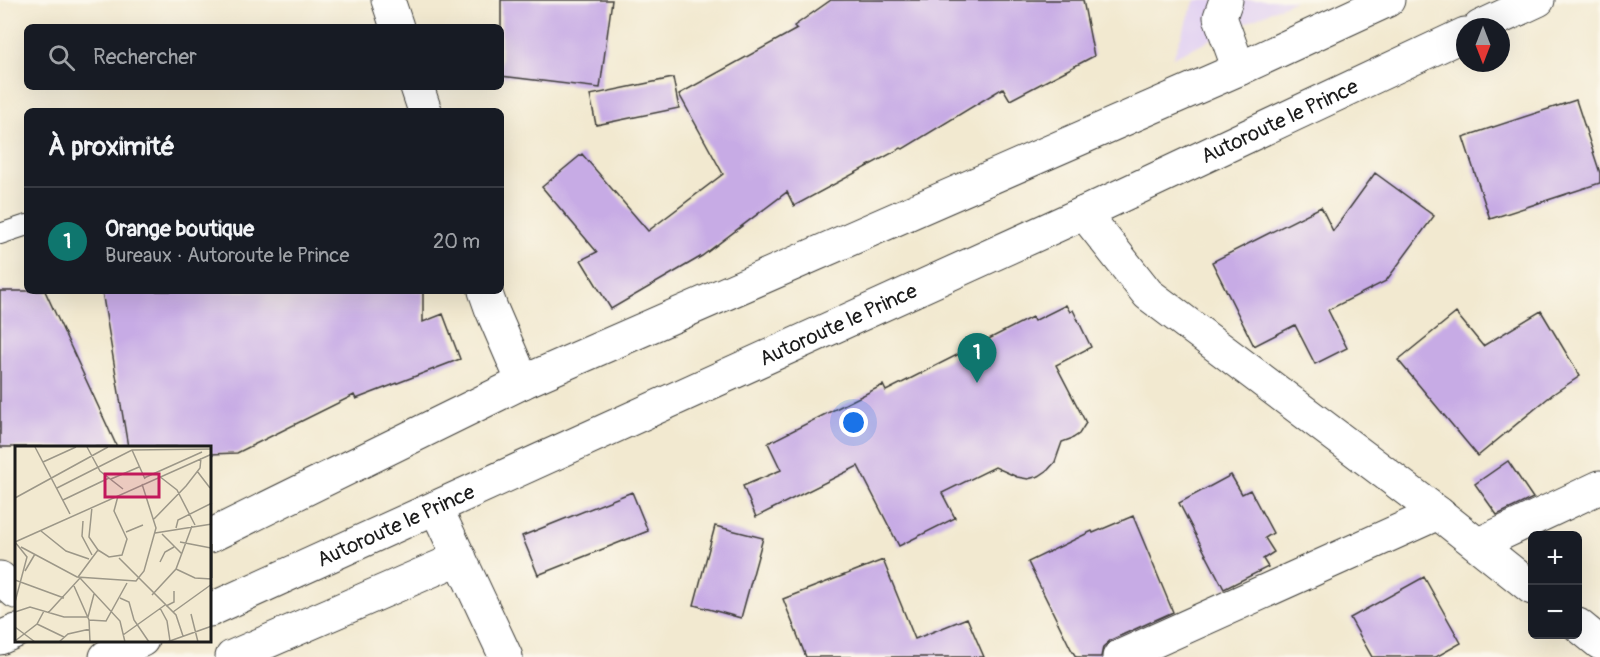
<!DOCTYPE html>
<html lang="fr">
<head>
<meta charset="utf-8">
<style>
  body { margin:0; font-family:Pangolin,sans-serif; background:#242831; color:#f1f3f6 }
  .controls { position:absolute; right:18px; bottom:18px; display:grid; overflow:hidden; border-radius:9px; box-shadow:0 6px 24px #0002 }
  .controls button { width:54px; height:54px; display:grid; place-items:center; padding:0; border:0; border-bottom:2px solid #363941; background:#171b24; color:#f1f3f6; font:30px sans-serif }
  .compass { position:absolute; left:1456px; top:18px; width:54px; height:54px; border-radius:50%; background:#171b24; box-shadow:0 6px 24px #0002; rotate:180deg }
  .you { position:absolute; left:854px; top:423px; width:21px; height:21px; margin:-15px; border:4px solid #fff; border-radius:50%; background:#1a73e8; box-shadow:0 0 0 9px #1a73e833 }
  .badge { display:grid; place-items:center; width:39px; height:39px; border-radius:50%; background:#0f766e; color:#fff; font-size:20px; font-weight:700 }
  .pin { position:absolute; translate:-50% -50px; filter:drop-shadow(0 2px 3px #0008) }
  .pin::after { content:''; position:absolute; top:32px; width:21px; height:18px; background:inherit; clip-path:polygon(0 0,100% 0,50% 100%) }
  .list { margin:0; padding:0; list-style:none }
  h2 { display:flex; justify-content:space-between; align-items:center; height:78px; margin:0; padding:0 24px; font-size:26px }
  h2 small { font-size:20px; font-weight:400; color:#9ea1a6 }
  .list li { display:grid; grid-template-columns:39px 1fr auto; gap:18px; align-items:center; box-sizing:border-box; height:108px; padding:0 24px; border-top:2px solid #363941 }
  .list b { display:block; font-size:22px; white-space:nowrap }
  .list p { margin:0; font-size:20px; white-space:nowrap; color:#9ea1a6 }
  .list em { font-size:20px; font-style:normal; color:#9ea1a6 }
  .icon { flex:none; width:33px; height:33px; fill:none; stroke:currentColor; stroke-width:2; stroke-linecap:round; stroke-linejoin:round }
  .map { position:relative; flex:none; width:1600px; height:657px; overflow:hidden }
  .search { position:absolute; background:#171b24; box-shadow:0 6px 24px #0002; left:24px; top:24px; width:480px; height:66px; display:flex; align-items:center; gap:15px; box-sizing:border-box; padding:0 21px; border-radius:9px; color:#9ea1a6; font-size:22px }
  .panel { position:absolute; background:#171b24; box-shadow:0 6px 24px #0002; left:24px; top:108px; width:480px; height:186px; border-radius:9px }
  .map>svg:first-child { display:block }
  .built { fill:#e3d3f2 }
  .building { fill:#c7abe5 }
  .lines { fill:none; stroke-linecap:round; stroke-linejoin:round }
  .lane-casing { stroke:#3c3b37; stroke-width:22 }
  .street-casing { stroke:#3c3b37; stroke-width:35 }
  .secondary-casing { stroke:#3c3b37; stroke-width:35 }
  .primary-casing { stroke:#3c3b37; stroke-width:35 }
  .lane { stroke:#fff; stroke-width:20 }
  .street { stroke:#fff; stroke-width:33 }
  .secondary { stroke:#fff; stroke-width:33 }
  .primary { stroke:#fff; stroke-width:33 }
  .labels { text-anchor:middle; stroke-width:4.5; stroke-linejoin:round; paint-order:stroke }
  .street-label { font-size:21px; fill:#1c1c1c; stroke:#fbf7ec }
  .inset-road { fill:none; stroke:#9c9788; stroke-width:1.5 }
  .view { fill:#c2185b; fill-opacity:0.15; stroke:#c2185b; stroke-width:3 }
  .inset-edge { fill:none; stroke:#1c1c1c; stroke-width:3 }
</style>
</head>
<body>
<div class="map">
<svg width="1600" height="657" viewBox="0 0 1600 657">
  <rect width="100%" height="100%" fill="#fbf7ec"/>
  <filter id="ink" filterUnits="userSpaceOnUse"><feTurbulence type="fractalNoise" baseFrequency=".0167" numOctaves="2"/><feDisplacementMap in="SourceGraphic" scale="12" xChannelSelector="R" yChannelSelector="G"/><feConvolveMatrix kernelMatrix="1 2 1 2 8 2 1 2 1" color-interpolation-filters="sRGB"/></filter>
  <filter id="wash" filterUnits="userSpaceOnUse"><feTurbulence type="fractalNoise" baseFrequency=".008" numOctaves="4" result="noise"/><feDisplacementMap in="SourceGraphic" scale="24" xChannelSelector="R" yChannelSelector="G"/><feGaussianBlur stdDeviation="1.35" result="paint"/><feColorMatrix in="noise" values="0 0 0 0 0 0 0 0 0 0 0 0 0 0 0 0 0 1.4 0 .05"/><feComposite in="paint" operator="in"/></filter>
  <g filter="url(#wash)">
    <rect width="100%" height="100%" fill="#f2e9d0"/>
    <!-- built -->
    <path class="built" d="M1195 0H1295L1173 57Z"/>
    <g id="blocks">
      <!-- building -->
      <path class="building" d="M501 0H612L600 88 501 76Z
        M831 0H1083L1094 56 1010 100 1003 88 903 149 901 148 794 206 787 192 702 256 611 309 581 260 597 252 542 187 582 154 648 231 723 174 679 94 797 29 794 26Z
        M673 78 679 108 596 125 590 95Z
        M1576 100 1600 173V183L1490 219 1463 137Z
        M1375 173 1434 216 1386 281 1328 310 1347 348 1315 364 1295 325 1254 346 1212 262 1321 207 1333 231Z
        M0 291H45L117 447H0Z
        M102 291H423V322L443 314 460 359 356 399 354 395 237 453 210 454V447H128Z
        M1066 305 1070 312 1073 310 1091 347 1056 365 1086 423 1079 434 1073 438 1062 442 1055 462 1048 470 1039 476 1028 479 1017 477 995 467 942 493 955 518 899 546 858 466 756 517 743 486 781 470 768 443 883 385 886 391 1032 317 1034 321Z
        M1541 311 1580 376 1553 394 1478 456 1398 360 1456 313 1483 346Z
        M1508 461 1533 498 1497 515 1475 484Z
        M1231 475 1242 494 1250 490 1273 533 1265 538 1274 552 1263 559 1268 567 1224 589 1179 503Z
        M632 492 648 531 538 575 522 536Z
        M1133 516 1173 612 1111 640 1103 647 1101 657H1076L1071 649 1028 562 1092 531 1093 533Z
        M715 526 763 538 741 618 694 605Z
        M883 560 915 639 967 618 984 657H806L783 599Z
        M1424 577 1461 643 1436 657H1372L1350 618Z"/>
    </g>
  </g>
  <g filter="url(#ink)">
    <use href="#blocks" fill-opacity="0" stroke="#3c3b37" stroke-width="1.5"/>
    <g class="lines">
      <defs>
        <path id="lane" d="M0 234 27 225"/>
        <path id="street" d="M388 0 397 27
          M1226 0 1220 17 1239 69
          M417 87 425 111
          M485 291 491 308 523 382
          M436 508 506 657
          M1479 544 1600 487
          M0 578 16 592
          M232 657 460 558
          M1119 657 1438 513"/>
        <path id="secondary" d="M1084 213 1148 294 1438 513 1532 588
          M1578 625 1600 643"/>
        <g id="primary">
          <path d="M1480 27 1538 0"/>
          <path d="M210 536 523 382 1239 69 1388 0"/>
          <path id="s1" d="M210 610 1084 213 1465 34"/>
          <path d="M0 638 16 631"/>
          <path d="M106 657 142 640"/>
        </g>
      </defs>
      <!-- lane casing -->
      <use href="#lane" class="lane-casing"/>
      <!-- street casing -->
      <use href="#street" class="street-casing"/>
      <!-- secondary casing -->
      <use href="#secondary" class="secondary-casing"/>
      <!-- primary casing -->
      <use href="#primary" class="primary-casing"/>
      <!-- lane -->
      <use href="#lane" class="lane"/>
      <!-- street -->
      <use href="#street" class="street"/>
      <!-- secondary -->
      <use href="#secondary" class="secondary"/>
      <!-- primary -->
      <use href="#primary" class="primary"/>
    </g>
  </g>
  <g class="labels">
    <!-- street labels -->
    <g class="street-label">
      <text dy="7" stroke="none"><textPath href="#s1" startOffset="1176">Autoroute le Prince</textPath></text>
      <text dy="7" stroke="none"><textPath href="#s1" startOffset="690">Autoroute le Prince</textPath></text>
      <text dy="7" stroke="none"><textPath href="#s1" startOffset="204">Autoroute le Prince</textPath></text>
    </g>
  </g>
  <!-- overview -->
  <g transform="translate(15 446)">
    <rect width="196" height="196" fill="#f2e9d0"/>
    <path class="inset-road" d="M20 1 55 68M72 1 85 25 108 43M117 4 130 33M28 16 61 1M182 25 195 42M144 30 162 44 180 79M129 32 187 6M96 33 124 21M42 42 117 4 197 3M0 52 93 1M48 54 94 32M139 73 171 40 185 22 186 12M68 75 67 90 77 109M161 82 163 74 197 57M26 85 51 105 74 113M111 86 128 79M140 87 197 78M147 88 167 108M0 96 12 111 0 156M0 96 197 8M165 96 196 102M197 98V132M6 101 62 131 121 135 129 125 141 82 127 38M83 104 94 111 107 109 112 93 99 65 103 50M104 112 161 169 168 190M145 116 150 106 159 101M161 123 180 132 197 133M10 125 20 108M63 131 83 104 74 91 77 61M0 134 49 152M59 140 74 174 75 196M137 149 161 123 177 80M105 152 114 156 119 174 134 196M151 160 159 156V145M145 162 152 175 155 195M0 166 15 161 49 171H73L79 148M158 166 197 138M33 167 65 132 105 175 110 196M176 168 183 196M74 174 91 175 112 137M22 178 49 191M0 181 20 196M108 189 150 159M0 195 22 178 29 165M44 196 53 188 75 183M152 196 197 180"/>
    <path class="view" d="M90 28H144V51H90Z"/>
    <rect width="196" height="196" class="inset-edge"/>
  </g>
</svg>
<div class="controls">
<button>+</button>
<button>−</button>
</div>
<svg class="compass" viewBox="-18 -18 36 36"><path d="M0-13l5 13h-10z" fill="#e53935"/><path d="M0 13l5-13h-10z" fill="#9ea1a6"/></svg>
<div class="you"></div>
<div class="pin badge" style="left:977px;top:383px">1</div>
<div class="search"><svg class="icon" aria-label="search" viewBox="0 0 24 24"><circle cx="10" cy="10" r="6"/><path d="M15 15l6 6"/></svg>Rechercher</div>
<section class="panel">
<h2>À proximité<small></small></h2>
<ul class="list">
<li><span class="badge">1</span><div><b>Orange boutique</b><p>Bureaux · Autoroute le Prince</p></div><em>20 m</em></li>
</ul>
</section>
</div>
</body>
</html>
